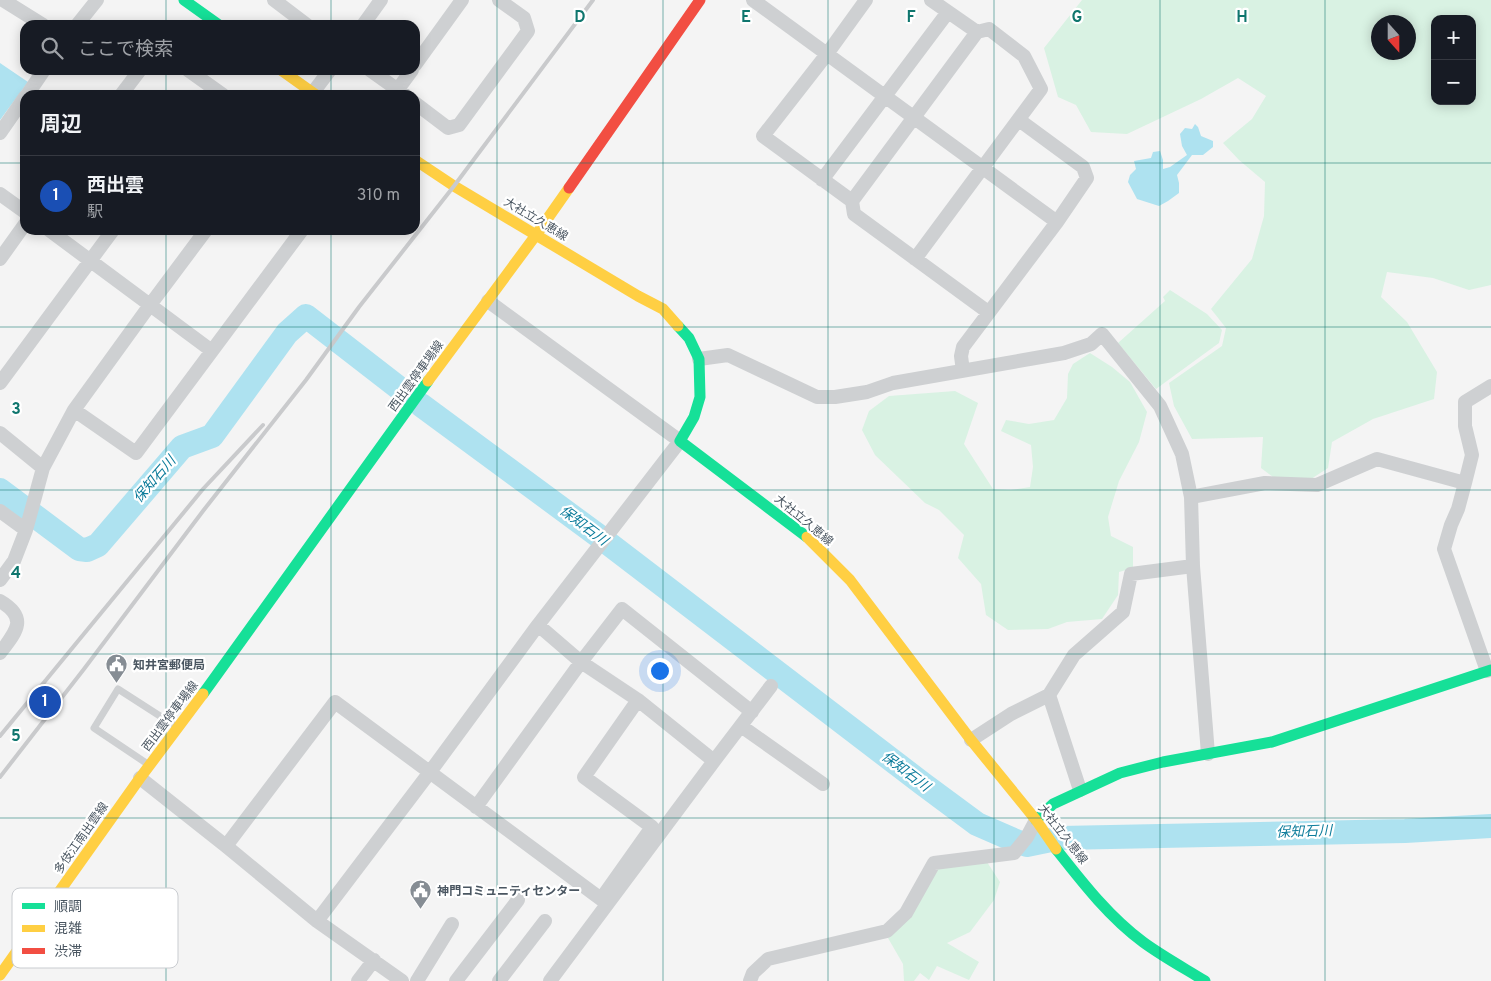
<!DOCTYPE html>
<html lang="ja">
<head>
<meta charset="utf-8">
<style>
  body { margin:0; font-family:Overpass,"Noto Sans JP",sans-serif; background:#20242c; color:#f1f3f6 }
  .controls { position:absolute; right:15px; top:15px; display:grid; overflow:hidden; border-radius:10px; box-shadow:0 2px 12px #0003 }
  .controls button { width:45px; height:45px; display:grid; place-items:center; padding:0; border:0; border-bottom:1px solid #363941; background:#171b24; color:#f1f3f6; font:25px sans-serif }
  .compass { position:absolute; left:1371px; top:15px; width:45px; height:45px; border-radius:50%; background:#171b24; box-shadow:0 2px 12px #0003; rotate:159deg }
  .you { position:absolute; left:659px; top:670px; width:18px; height:18px; margin:-12px; border:4px solid #fff; border-radius:50%; background:#1a73e8; box-shadow:0 0 0 8px #1a73e833 }
  .badge { display:grid; place-items:center; width:32px; height:32px; border-radius:50%; background:#b45309; color:#fff; font-size:16px; font-weight:700 }
  .pin { position:absolute; translate:-50% -50%; border:2px solid #fff; box-shadow:0 1px 5px #0006 }
  .list { margin:0; padding:0; list-style:none }
  h2 { display:flex; justify-content:space-between; align-items:center; height:65px; margin:0; padding:0 20px; font-size:21px }
  h2 small { font-size:16px; font-weight:400; color:#9ea1a6 }
  .list li { display:grid; grid-template-columns:32px 1fr auto; gap:15px; align-items:center; box-sizing:border-box; height:80px; padding:0 20px; border-top:1px solid #363941 }
  .list b { display:block; font-size:19px; white-space:nowrap }
  .list p { margin:0; font-size:16px; white-space:nowrap; color:#9ea1a6 }
  .list em { font-size:16px; font-style:normal; color:#9ea1a6 }
  .icon { flex:none; width:28px; height:28px; fill:none; stroke:currentColor; stroke-width:2; stroke-linecap:round; stroke-linejoin:round }
  .map { position:relative; flex:none; width:1491px; height:981px; overflow:hidden }
  .search { position:absolute; background:#171b24; box-shadow:0 2px 12px #0003; left:20px; top:20px; width:400px; height:55px; display:flex; align-items:center; gap:12px; box-sizing:border-box; padding:0 18px; border-radius:15px; color:#9ea1a6; font-size:19px }
  .panel { position:absolute; background:#171b24; box-shadow:0 2px 12px #0003; left:20px; top:90px; width:400px; height:145px; border-radius:15px }
  .map>svg:first-child { display:block }
  .green { fill:#d9f2e3; fill-rule:evenodd }
  .water { fill:#aee2f0 }
  .lines { fill:none; stroke-linecap:round; stroke-linejoin:round }
  .river { stroke:#aee2f0; stroke-width:24 }
  .lane { stroke:#ced0d2; stroke-width:7 }
  .street { stroke:#ced0d2; stroke-width:14 }
  .fast { stroke:#16e098; stroke-width:11 }
  .slow { stroke:#ffcf43; stroke-width:11 }
  .jam { stroke:#f24e42; stroke-width:11 }
  .rail { stroke:#c9cacc; stroke-width:4 }
  .grid { fill:none; stroke:#0f766e; stroke-width:1; stroke-opacity:0.55 }
  .labels { text-anchor:middle; stroke-width:4.5; stroke-linejoin:round; paint-order:stroke }
  .street-label { font-size:12px; fill:#4a5661; stroke:#fff }
  .poi-label { font-size:12px; font-weight:bold; fill:#4a5661; stroke:#fff; text-anchor:start }
  .water-label { font-size:14px; font-style:italic; fill:#0c7c9b; stroke:#fff }
  .key { fill:#fff; stroke:#c9ccd0; stroke-width:1 }
  .key-label { font-size:14px; fill:#4a5661 }
  .grid-label { font-size:16px; text-anchor:middle; font-weight:bold; fill:#0f766e; stroke:#fff; stroke-width:4.5; stroke-linejoin:round; paint-order:stroke }
</style>
</head>
<body>
<div class="map">
<svg width="1491" height="981" viewBox="0 0 1491 981">
  <rect width="100%" height="100%" fill="#f4f4f4"/>
  <!-- green -->
  <path class="green" d="M1082 0H1491V285L1469 290 1433 278 1387 272 1381 297 1407 322 1437 372 1434 399 1373 419 1332 442 1328 468 1308 481 1277 480 1261 468 1263 437 1192 439 1174 406 1169 383 1222 346 1226 328 1211 309 1252 259 1264 216 1265 182 1239 160 1223 143 1252 119 1266 96 1238 78 1201 99 1127 134 1091 132 1076 105 1058 97 1044 48ZM1435 19H1472V101H1435ZM1378 22H1408V52H1378Z
    M1170 290 1207 314 1222 330 1219 343 1156 389 1118 343 1165 301 1163 297Z
    M1090 353 1112 367 1130 382 1147 412 1139 442 1119 481 1108 517 1111 536 1133 547V568L1119 572 1118 595 1102 619 1067 622 1048 629 1008 630 986 615 981 584 958 558 964 535 939 510 925 503 875 455 862 430 869 411 889 396 955 391 978 403 964 444 993 489 1011 490 1030 487 1033 467 1031 445 1001 431 1006 420 1029 424 1054 420 1067 398 1068 374 1073 364Z
    M987 862 1000 882 994 900 970 932 947 943 979 962 969 980 937 966 929 980 920 973 914 981H904L903 964 888 938 912 914 938 868Z"/>
  <!-- water -->
  <path class="water" d="M0 63 28 82 0 120Z
    M1195 124 1198 127 1201 136 1213 141V147L1203 155H1192L1177 175 1179 183V193L1168 201 1159 206 1137 199 1128 182 1130 175 1136 169 1134 161 1151 158 1153 152 1160 151 1163 160V169L1170 167 1187 155 1182 146 1180 134 1185 128 1192 129Z"/>
  <g class="lines">
    <!-- river -->
    <path class="river" d="M421 405 596 534 923 784 977 824 1016 841 1027 845 1061 838 1405 831 1491 826
      M0 490 79 549 87 550 98 545 182 447 212 436 287 333 306 316 408 395"/>
    <!-- lane -->
    <path class="lane" d="M149 765 94 728 118 689 177 727"/>
    <!-- street -->
    <path class="street" d="M3 0 43 25
      M274 0 307 25
      M753 0 1057 222
      M931 0 977 32
      M77 25 97 0
      M363 25 381 0
      M415 65 462 0
      M188 70 223 95
      M370 70 405 95
      M398 89 412 70
      M27 95 44 70
      M121 95 140 70
      M311 95 330 70
      M415 103 448 128 459 125 528 31 524 18 499 0
      M0 133 25 97
      M822 180 948 12
      M0 194 25 212
      M852 201 763 136 827 54 866 0
      M49 230 212 351
      M0 259 25 224
      M915 259 1041 89 1024 56 989 29 977 32 852 201 854 214 988 312
      M699 359 728 355 817 397H835L867 392 893 383 1064 353 1091 344 1102 334 1160 406 1182 454 1191 497 1193 566 1208 754
      M963 371 961 356 963 347 1057 222 1087 178 1083 167 1019 120
      M0 383 113 230
      M74 410 136 453 302 230
      M0 433 43 468
      M1191 497 1265 483 1317 485 1377 459 1465 483
      M0 511 26 530
      M0 580 14 561 26 530 43 468 74 410 150 305 206 230
      M0 601C29 618 16 632 0 653
      M538 625 581 662 638 700 714 761 771 686
      M1487 671 1444 549 1451 525 1458 509 1465 483 1472 455 1465 426V402L1491 386
      M741 726 823 784
      M971 740 1011 714 1049 695
      M140 778 226 846 317 921 402 981
      M1080 790 1049 695 1074 655 1123 612 1131 574 1193 566
      M476 807 581 662 622 609 752 712
      M226 846 335 702 601 899 652 827 584 777 638 700
      M317 921 430 772 538 625 680 441 488 301
      M358 981 374 960
      M417 981 452 924
      M456 981 518 900
      M499 981 545 921
      M550 981 714 761
      M750 981 753 973 768 959 887 931 906 913 934 863 1014 853 1027 837 1036 820"/>
    <!-- fast -->
    <path class="fast" d="M184 0 219 25
      M678 326 689 338 699 359 700 397 694 417 680 441 807 537
      M203 694 428 381
      M1036 820 1053 804 1120 773 1163 762 1272 742 1491 670
      M1056 849C1082 882 1109 917 1143 942 1162 956 1184 968 1205 981"/>
    <!-- slow -->
    <path class="slow" d="M281 70 316 95
      M415 160 454 186 638 296 663 309 678 326
      M428 381 536 235 569 188
      M807 537 850 580 971 740 1036 820 1056 849
      M0 975 140 778 203 694"/>
    <!-- jam -->
    <path class="jam" d="M569 188 700 0"/>
    <!-- rail -->
    <path class="rail" d="M0 736 203 489 263 425
      M0 777 84 669 203 511 306 380 359 307 454 186 593 0"/>
  </g>
  <!-- grid -->
  <path class="grid" d="M166 0V25M331 0V25M497 0V981M663 0V981M828 0V981M994 0V981M1160 0V981M1325 0V981M166 70V95M331 70V95M0 163H25M415 163H1491M166 230V981M331 230V981M0 327H1491M0 490H1491M0 654H1491M0 818H1491"/>
  <!-- icons -->
  <defs>
    <symbol id="civic-pin" viewBox="-11 -11 22 30"><path d="M0 17L-7.5 6A9.5 9.5 0 1 1 7.5 6Z" fill="#868d94" stroke="#fff"/><path d="M-.6-6.5H3V-4.5H.6V-3L4-1V1h2V6H-6V1h2V-1L-.6-3ZM-1.2 2.5V6h2.4V2.5Z" fill="#fff"/></symbol>
  </defs>
  <g fill-rule="evenodd">
    <use href="#civic-pin" x="104" y="652" width="25" height="34"/>
    <use href="#civic-pin" x="408" y="878" width="25" height="34"/>
  </g>
  <g class="labels">
    <!-- street labels -->
    <g class="street-label">
      <text transform="translate(536 219) rotate(31)" y="4">大社立久恵線</text>
      <text transform="translate(416 376) rotate(-54)" y="4">西出雲停車場線</text>
      <text transform="translate(804 520) rotate(40)" y="4">大社立久恵線</text>
      <text transform="translate(170 716) rotate(-53)" y="4">西出雲停車場線</text>
      <text transform="translate(1063 834) rotate(52)" y="4">大社立久恵線</text>
      <text transform="translate(81 838) rotate(-55)" y="4">多伎江南出雲線</text>
    </g>
    <!-- poi labels -->
    <g class="poi-label">
      <text x="133" y="669">知井宮郵便局</text>
      <text x="437" y="895">神門コミュニティセンター</text>
    </g>
    <!-- water labels -->
    <g class="water-label">
      <text transform="translate(154 479) rotate(-49)" y="5">保知石川</text>
      <text transform="translate(584 525) rotate(37)" y="5">保知石川</text>
      <text transform="translate(906 771) rotate(37)" y="5">保知石川</text>
      <text transform="translate(1304 831) rotate(-2)" y="5">保知石川</text>
    </g>
  </g>
  <!-- legend -->
  <rect x="12" y="888" width="166" height="80" rx="8" class="key"/>
  <rect x="22" y="903" width="23" height="6" fill="#16e098"/>
  <rect x="22" y="925" width="23" height="7" fill="#ffcf43"/>
  <rect x="22" y="948" width="23" height="6" fill="#f24e42"/>
  <g class="key-label">
    <text x="54" y="911">順調</text>
    <text x="54" y="933">混雑</text>
    <text x="54" y="956">渋滞</text>
  </g>
  <g class="grid-label">
    <text x="580" y="22">D</text>
    <text x="746" y="22">E</text>
    <text x="911" y="22">F</text>
    <text x="1077" y="22">G</text>
    <text x="1242" y="22">H</text>
    <text x="16" y="414">3</text>
    <text x="16" y="578">4</text>
    <text x="16" y="741">5</text>
  </g>
</svg>
<div class="controls">
<button>+</button>
<button>−</button>
</div>
<svg class="compass" viewBox="-18 -18 36 36"><path d="M0-13l5 13h-10z" fill="#e53935"/><path d="M0 13l5-13h-10z" fill="#9ea1a6"/></svg>
<div class="you"></div>
<div class="pin badge" style="left:45px;top:702px;background:#1a4fb4">1</div>
<div class="search"><svg class="icon" aria-label="search" viewBox="0 0 24 24"><circle cx="10" cy="10" r="6"/><path d="M15 15l6 6"/></svg>ここで検索</div>
<section class="panel">
<h2>周辺<small></small></h2>
<ul class="list">
<li><span class="badge" style="background:#1a4fb4">1</span><div><b>西出雲</b><p>駅</p></div><em>310 m</em></li>
</ul>
</section>
</div>
</body>
</html>
